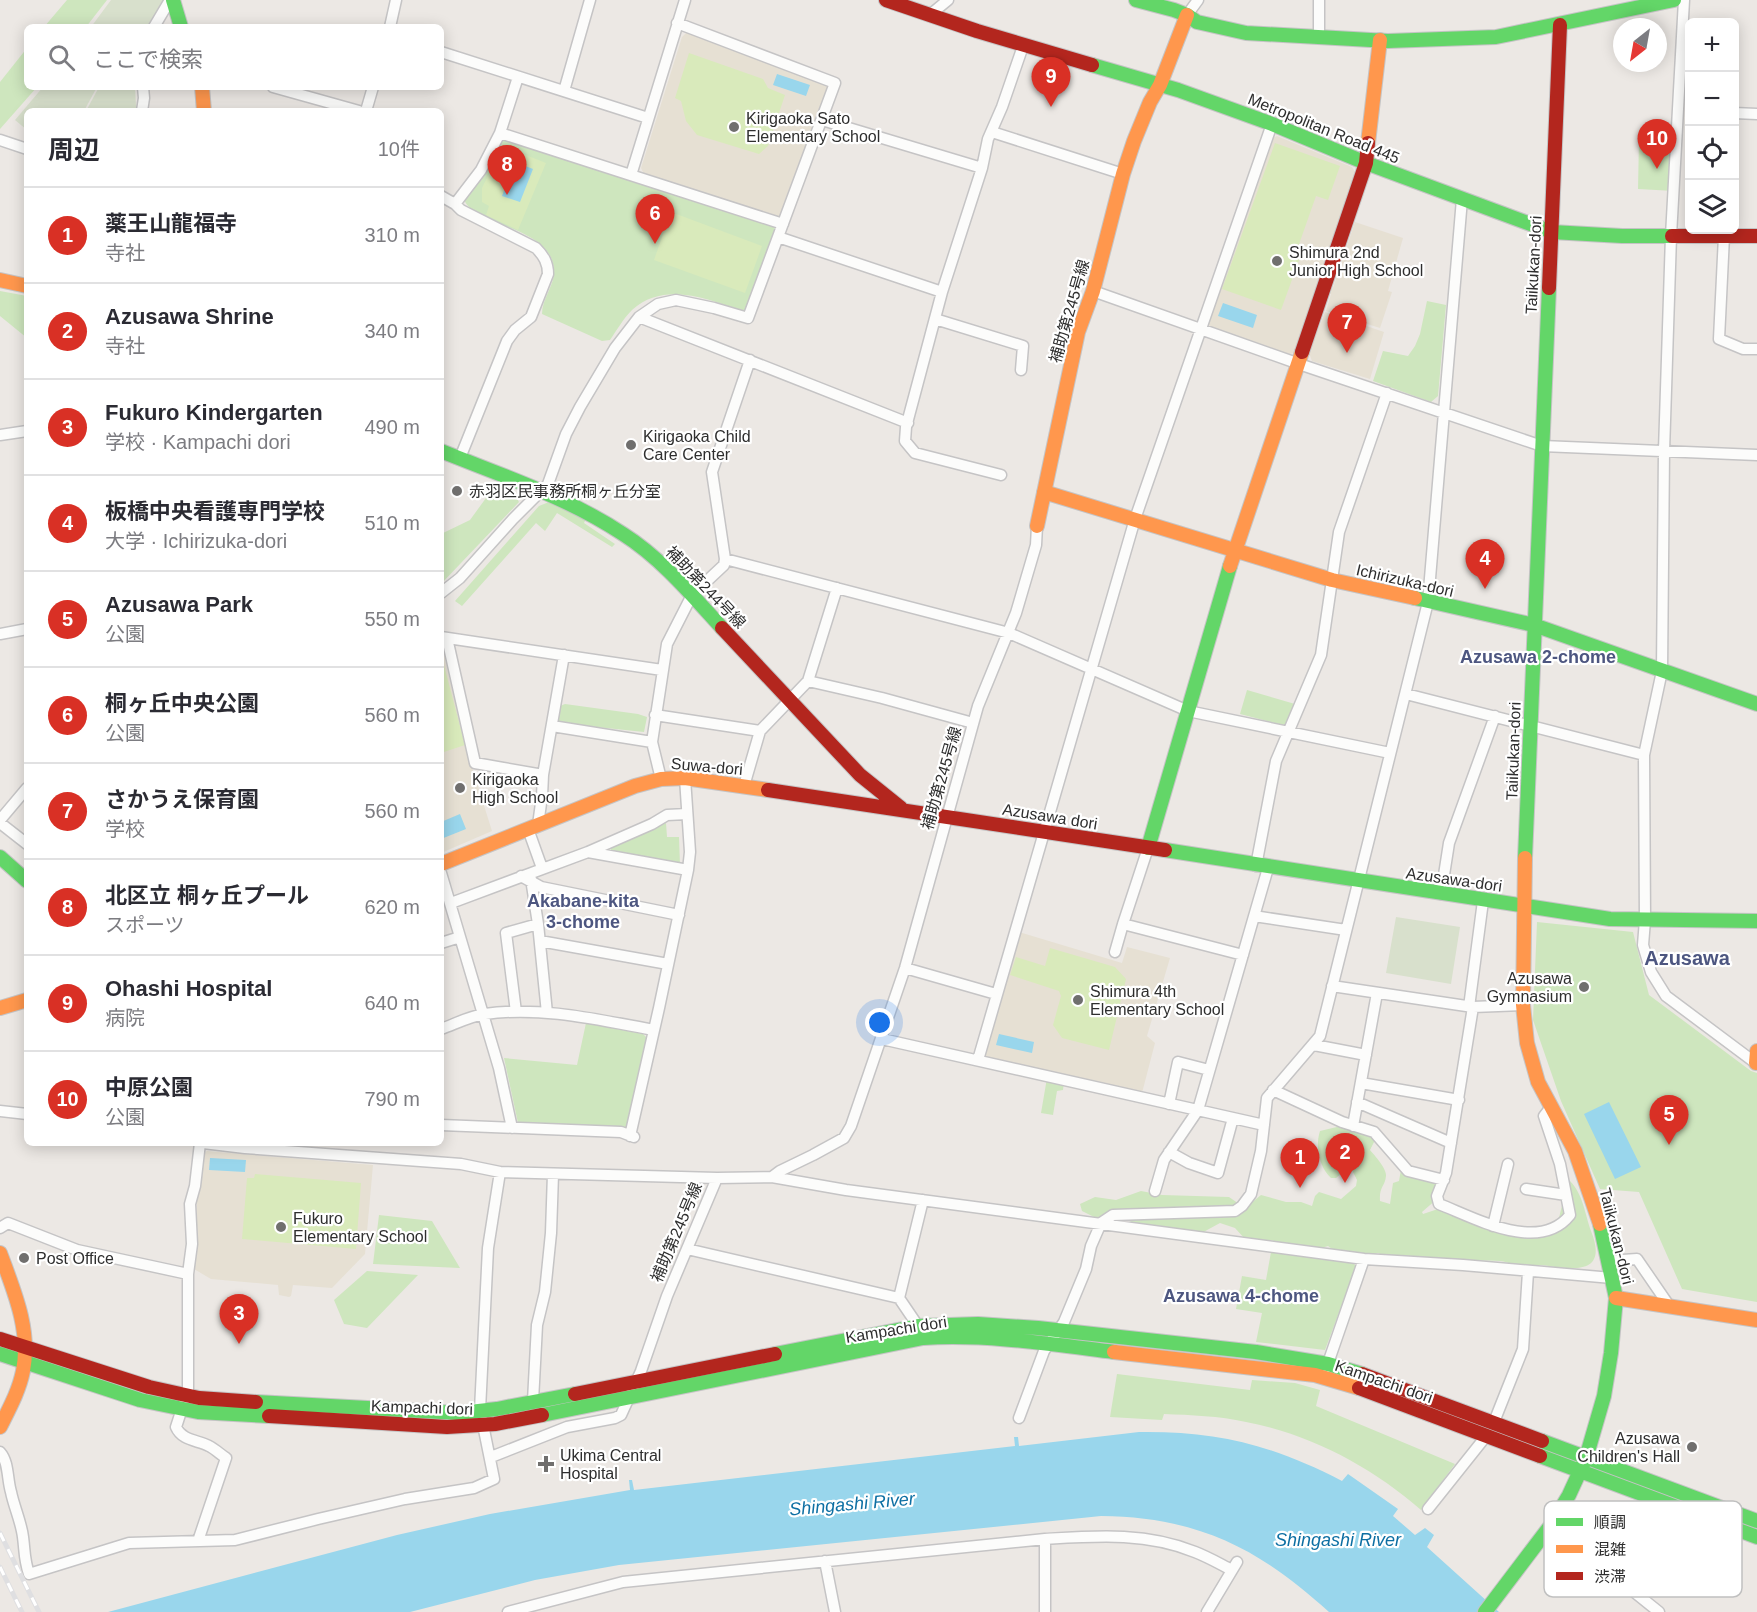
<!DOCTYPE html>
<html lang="ja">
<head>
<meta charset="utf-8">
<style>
  body { margin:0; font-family:Arial,"Noto Sans JP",sans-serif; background:#f2f2f3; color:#2b2b33 }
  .controls { position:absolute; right:18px; top:18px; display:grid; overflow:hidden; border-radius:9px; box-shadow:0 3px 15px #0003 }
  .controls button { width:54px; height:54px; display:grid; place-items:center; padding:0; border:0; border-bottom:2px solid #e1e1e2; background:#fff; color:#2b2b33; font:30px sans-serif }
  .compass { position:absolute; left:1613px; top:18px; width:54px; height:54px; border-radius:50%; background:#fff; box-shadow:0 3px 15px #0003; rotate:211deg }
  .you { position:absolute; left:880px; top:1023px; width:21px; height:21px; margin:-15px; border:4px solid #fff; border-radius:50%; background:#1a73e8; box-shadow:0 0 0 9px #1a73e833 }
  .badge { display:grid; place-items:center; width:39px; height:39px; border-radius:50%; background:#d93025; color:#fff; font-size:20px; font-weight:700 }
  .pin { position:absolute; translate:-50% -50px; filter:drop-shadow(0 2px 3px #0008) }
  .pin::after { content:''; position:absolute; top:32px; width:21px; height:18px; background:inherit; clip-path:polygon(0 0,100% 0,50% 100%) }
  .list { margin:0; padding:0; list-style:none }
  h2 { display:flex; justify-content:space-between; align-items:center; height:78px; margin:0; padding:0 24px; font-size:26px }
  h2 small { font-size:20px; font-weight:400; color:#7c7c81 }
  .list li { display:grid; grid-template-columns:39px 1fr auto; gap:18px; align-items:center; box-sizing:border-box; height:96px; padding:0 24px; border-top:2px solid #e1e1e2 }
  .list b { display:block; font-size:22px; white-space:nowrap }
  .list p { margin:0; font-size:20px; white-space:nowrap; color:#7c7c81 }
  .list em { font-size:20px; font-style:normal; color:#7c7c81 }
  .icon { flex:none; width:33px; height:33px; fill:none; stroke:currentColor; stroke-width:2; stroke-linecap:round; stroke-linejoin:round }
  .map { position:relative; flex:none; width:1757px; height:1612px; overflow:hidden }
  .search { position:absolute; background:#fff; box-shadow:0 3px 15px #0003; left:24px; top:24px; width:420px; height:66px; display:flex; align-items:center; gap:15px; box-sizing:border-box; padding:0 21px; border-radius:9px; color:#7c7c81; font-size:22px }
  .panel { position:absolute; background:#fff; box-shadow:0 3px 15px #0003; left:24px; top:108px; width:420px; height:1038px; border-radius:9px }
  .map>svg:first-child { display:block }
  .education { fill:#e6e0d3 }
  .green { fill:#cee6be }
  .cemetery { fill:#d8e0cc }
  .pitch { fill:#d9eabb }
  .water { fill:#99d6ec }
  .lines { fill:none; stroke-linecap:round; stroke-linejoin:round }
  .street-casing { stroke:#c5c4c5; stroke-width:13 }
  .fast-casing { stroke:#c5c4c5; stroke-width:16 }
  .slow-casing { stroke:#c5c4c5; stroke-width:16 }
  .jam-casing { stroke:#c5c4c5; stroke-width:16 }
  .street { stroke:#fcfcfb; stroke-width:10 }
  .fast { stroke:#63d668; stroke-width:14 }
  .slow { stroke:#ff974d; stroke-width:14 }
  .jam { stroke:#b3261e; stroke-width:14 }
  .rail-casing { stroke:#dfdfe1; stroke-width:5 }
  .rail { stroke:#fff; stroke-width:3; stroke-dasharray:9; stroke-linecap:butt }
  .poi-dot { fill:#706f6e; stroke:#fff; stroke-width:2 }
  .labels { text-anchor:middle; stroke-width:4.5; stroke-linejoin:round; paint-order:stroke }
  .poi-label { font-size:16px; fill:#2e2e2e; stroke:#fff; text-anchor:start }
  .street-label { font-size:16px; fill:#2e2e2e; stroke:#fff }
  .neighbourhood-label { font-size:18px; font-weight:bold; fill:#4d5680; stroke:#fff }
  .water-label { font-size:18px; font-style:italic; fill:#0d6fa3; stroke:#fff }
  .quarter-label { font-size:20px; font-weight:bold; fill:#4d5680; stroke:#fff }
  .key { fill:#fff; stroke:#c0c0c0; stroke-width:1.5 }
  .key-label { font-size:16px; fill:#2e2e2e }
</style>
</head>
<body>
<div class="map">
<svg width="1757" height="1612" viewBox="0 0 1757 1612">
  <rect width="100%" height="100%" fill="#ece8e4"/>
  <!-- education -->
  <path class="education" d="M687 32 830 86 780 218 644 174 641 168 682 37Z
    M1277 136 1352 167 1355 172 1318 284 1333 288 1355 222 1403 238 1388 291 1392 292 1380 328 1326 311 1331 294 1317 289 1295 353 1289 354 1210 327 1208 323 1269 140Z
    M1325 312 1384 332 1370 379 1312 361 1309 353Z
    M441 642 465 745 492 831 441 853Z
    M1019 932 1122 963 1127 947 1170 958 1147 1036 1155 1043 1142 1093 986 1057 983 1052Z
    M207 1151 373 1165 365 1254 332 1288 293 1285 291 1296 289 1297 279 1295 278 1285 211 1279 194 1269 197 1200 201 1183 203 1154Z"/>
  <!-- green -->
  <path class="green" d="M67 0H107L86 27H44Z
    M27 48V87H37L0 129V82Z
    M1645 131H1677L1674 191 1638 189 1639 139 1644 138Z
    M503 139 771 224 775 228 747 309 743 311C706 299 665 281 632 310 623 319 617 330 610 340L602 341 542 314C542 298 555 285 554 270 552 226 472 226 464 199Z
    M0 291 27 296V338L0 316Z
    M1427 301 1446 305 1438 396 1431 402 1373 381 1383 351 1408 356 1415 346 1420 334Z
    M494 487 515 495 519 502 441 584V534L470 520Z
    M549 502 586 519 584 523 615 544 612 547 557 513 545 531 536 523 462 606 455 601 539 506Z
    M1247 690 1295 704 1288 723 1283 725 1240 714Z
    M565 704 638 714 647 717 644 732 559 723 557 719 560 706Z
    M666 823 667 837H679L680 865 611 852V848Z
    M1537 922 1633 932 1649 995 1751 1071 1757 1073V1302L1682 1289 1639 1192 1600 1189 1561 1101 1533 1020Z
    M586 1023 643 1034 647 1038 626 1128 518 1123 504 1058 577 1065Z
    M1047 1078 1064 1082 1063 1090 1057 1091 1053 1115 1041 1113Z
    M1341 1126 1371 1136 1375 1140 1370 1150C1375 1156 1387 1169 1386 1176 1385 1187 1379 1186 1380 1201L1390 1204 1393 1183 1399 1181 1402 1164 1444 1180 1437 1199 1422 1212 1423 1214 1441 1208 1503 1234H1548L1559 1218 1568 1180 1570 1181C1583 1194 1585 1214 1591 1231 1607 1271 1580 1271 1549 1266 1539 1264 1528 1266 1517 1265 1511 1265 1506 1261 1500 1261 1485 1260 1469 1261 1454 1260 1439 1260 1423 1257 1409 1257 1398 1256 1388 1259 1378 1253L1369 1256 1330 1251 1332 1249 1328 1246 1315 1250 1270 1240 1261 1242 1245 1239 1235 1228 1220 1223 1198 1235 1140 1226 1123 1218 1094 1217 1082 1211 1080 1204 1095 1197 1116 1200 1141 1191 1162 1195 1229 1197 1245 1208 1261 1195 1286 1202H1301L1312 1206 1315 1196 1319 1192 1341 1199 1356 1186 1357 1180 1351 1168H1348L1336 1178H1331C1319 1167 1315 1146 1320 1131Z
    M379 1215 432 1221 460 1268 373 1264Z
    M1271 1252 1353 1262 1356 1267 1325 1350 1256 1342 1262 1313 1236 1309 1242 1276 1266 1280Z
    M367 1271 418 1275 367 1328 344 1324 334 1300Z
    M1117 1374 1250 1390 1252 1380 1295 1383 1320 1390 1316 1406 1455 1464 1421 1510C1372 1467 1310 1434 1246 1422 1219 1416 1191 1415 1164 1414L1162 1420 1110 1417Z"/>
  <!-- cemetery -->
  <path class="cemetery" d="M111 0H164V2L149 27H91Z
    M43 87H97L84 111H27V130L15 120Z
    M99 87H135L136 106 139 109 138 111H86Z
    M1396 917 1460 927 1451 984 1386 973Z"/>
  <!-- pitch -->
  <path class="pitch" d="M689 53 763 79 768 88 785 95 768 146 759 154 697 135 686 121 681 101 675 98Z
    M1275 143 1340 166 1328 200 1316 196 1297 250 1302 252 1281 310 1222 289Z
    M511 149 546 163 518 230 486 215 489 206 482 202V188L493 165 503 170Z
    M671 212 762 246 745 293 654 260Z
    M441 654 465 745 441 753Z
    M1050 948 1115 967 1126 979 1109 1050 1062 1038 1053 1025 1061 996 1059 991 1010 975 1016 957 1045 966Z
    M255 1174 361 1183 356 1249 242 1239 247 1178H254Z"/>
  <!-- water -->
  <path class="water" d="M777 74 810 85 806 96 773 85Z
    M515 162 533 169 520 202 502 196Z
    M1223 303 1257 315 1253 328 1218 316Z
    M460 814 466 829 441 839V822Z
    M999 1034 1034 1042 1032 1053 996 1045Z
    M1609 1102 1641 1167 1615 1179 1584 1114Z
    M210 1158 246 1160 245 1172 209 1170Z
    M1139 1432C1218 1431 1272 1445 1342 1481L1348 1474 1398 1509 1393 1516 1415 1535 1425 1528 1434 1535 1427 1547 1499 1612H1329C1259 1548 1197 1517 1101 1516L619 1565 535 1580 410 1612H108L397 1535 490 1514 630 1490 629 1480H632L634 1490 1015 1446 1014 1437H1018L1019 1446Z"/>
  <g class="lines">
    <defs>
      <path id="street" d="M1684 0 1671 236 1664 451 1662 671 1644 755 1645 920 1643 945 1651 972 1666 996 1757 1064
        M931 14 948 0
        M1187 15 1198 0
        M154 27 170 0
        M390 27 396 0
        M1319 37V0
        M441 52 648 118
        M273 87 359 111
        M564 91 590 0
        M142 111 144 98 143 87
        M366 111 373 87
        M1734 113 1757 114
        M822 120 982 168
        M992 132 1123 174
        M500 133 783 224
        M0 140 27 149
        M631 175 685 0
        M441 196 455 204 461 210 536 248C544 256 548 263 548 274L531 317 515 330 507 341 460 458
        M455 204 481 170 500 133 518 77
        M1724 236 1719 339 1743 349H1757
        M778 237 942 292
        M1093 291 1305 366 1542 446 1757 455
        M639 317 908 423
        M935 319 1023 346 1021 370
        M0 435 27 431
        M1001 475 915 453 905 441 906 427 942 292 982 168 988 139 1002 107 1023 46
        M725 559 1009 633 1188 711 1390 753
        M441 593 460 578 513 519 548 484 566 434 580 407 615 348 639 317 658 304 676 300 714 308 748 318 835 83 677 23
        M0 634 27 629
        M441 637 662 670
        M447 638 475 763 543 775
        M808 681 882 698 973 723
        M1406 694 1644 755
        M655 715 760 731
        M552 726 652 742
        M661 779 652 742 667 644 692 595 724 565 725 559 712 472 750 360
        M744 786 760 731 808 681 837 588
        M0 820 27 788
        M0 823 27 844
        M538 825 542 796 543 775 564 655
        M528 829 542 868
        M1148 848 1123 924 1243 955
        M588 852 688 870
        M1256 866 1276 761 1321 655 1339 532 1387 393
        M441 873 499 1068 512 1128
        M521 876 541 887 679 915
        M531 879 538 924 547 1013
        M1441 894 1449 843 1495 716
        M451 903 588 852 652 824 667 815 687 814
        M1254 916 1346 930
        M540 941 668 964
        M441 943 460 937
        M1115 952 1123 924
        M905 968 996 994
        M1332 986 1473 1007 1523 1005
        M1469 1007 1483 901
        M1473 1007 1446 1173 1437 1196 1439 1204C1475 1218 1539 1254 1570 1215L1560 1164 1544 1116 1551 1107
        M516 1012 506 933 538 924
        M441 1029C455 1024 470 1016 485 1014 541 1006 599 1020 654 1030
        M882 1039 1264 1125
        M1314 1045 1366 1055
        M978 1060 1135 519 1272 124
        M1361 1083 1459 1100
        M1273 1090 1342 1122 1374 1132 1408 1171 1444 1180
        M1357 1102 1451 1143
        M1169 1104 1178 1062 1209 1070
        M0 1111 27 1114
        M441 1125 621 1132 634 1137
        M1353 1126 1377 993
        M630 1136 659 1008 688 870 690 852 685 778
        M203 1143 245 1148 461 1164 500 1172 717 1178 772 1177 846 1190 1364 1259 1463 1265 1612 1278
        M1169 1152 1189 1163 1218 1173 1233 1118
        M772 1177 780 1171 813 1155 844 1138 851 1126 905 968 978 706 1016 613 1036 545 1037 526
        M1526 1189 1566 1195
        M1155 1191 1164 1160 1198 1110 1268 868
        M1493 1226 1508 1164
        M0 1228 8 1223 77 1250 188 1274
        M687 1249 899 1298 918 1326
        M1608 1261 1637 1259 1670 1307
        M899 1298 923 1200
        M1326 1369 1364 1259
        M533 1401 537 1325 545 1292 551 1233 553 1174
        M1019 1418 1044 1351 1064 1322 1086 1269 1091 1246 1101 1223 1113 1215 1235 1211 1242 1206 1251 1194 1261 1151 1267 1098 1320 1036 1428 602 1462 199
        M1494 1422 1523 1349 1528 1272
        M0 1452C9 1462 7 1479 11 1492 14 1507 21 1521 23 1537 25 1552 24 1559 29 1574L129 1543 235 1540 318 1519 405 1499 474 1488 494 1479 480 1410 488 1248 500 1172
        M491 1457 567 1427 615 1418 621 1415 641 1371 667 1296 717 1178
        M1428 1509 1487 1435
        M1551 1525 1659 1612
        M198 1541 226 1458C220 1454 215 1449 209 1446 198 1440 182 1441 176 1427L188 1390V1274L192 1244 190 1204 195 1186 200 1143
        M825 1561 835 1612
        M508 1612 623 1582 1045 1539C1096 1536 1146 1532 1195 1552 1208 1557 1220 1564 1232 1570
        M1045 1612V1539
        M1207 1612 1237 1562"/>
      <path id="fast" d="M173 0 181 27
        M1136 0 1174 10 1187 15 1197 22 1246 33 1388 41 1496 37 1674 0
        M1092 65 1178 90 1272 124 1366 163 1552 232 1622 236H1672
        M441 451C503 476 567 497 623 534 661 558 692 595 722 628
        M1415 598 1534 625 1757 704
        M1148 848 1230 566
        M1165 850 1610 919 1757 921
        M0 857 27 881
        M1525 858 1549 288
        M0 1354 140 1400 198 1412 269 1416
        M775 1354 918 1326 978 1324 1038 1328 1256 1352 1328 1364 1362 1374
        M256 1402 460 1413 497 1409 575 1394
        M542 1415 923 1338C987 1334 1050 1344 1114 1352
        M1542 1441 1757 1521
        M1540 1456 1757 1537
        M1485 1612 1551 1525 1569 1495 1586 1458 1604 1396 1611 1353 1616 1298 1600 1224"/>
      <path id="slow" d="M202 87 204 111
        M1368 143 1380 40
        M0 280 27 286
        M1044 492 1332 580 1415 598
        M1037 526 1078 332 1093 291 1123 174 1134 141 1150 102 1160 85 1187 15
        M1230 566 1302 352
        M1525 858 1523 1005 1527 1043 1538 1082 1575 1151 1600 1224
        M441 864 635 786 661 779 685 778 768 790
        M0 1008 27 1000
        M1756 1063 1757 1051
        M0 1253C14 1291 31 1330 23 1371 19 1391 9 1409 0 1427
        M1616 1298 1757 1320
        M1114 1352 1315 1375 1359 1388"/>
      <path id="jam" d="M886 0 977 31 1092 65
        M1672 236H1757
        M1549 288 1560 25
        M1302 352 1366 163 1368 143
        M722 628 860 775 901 808
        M768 790 1165 850
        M0 1339 149 1387 199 1398 256 1402
        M1362 1374 1542 1441
        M1359 1388 1540 1456
        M575 1394 775 1354
        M269 1416 447 1427 495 1424 542 1415"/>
    </defs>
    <!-- street casing -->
    <use href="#street" class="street-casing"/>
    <!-- fast casing -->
    <use href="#fast" class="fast-casing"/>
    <!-- slow casing -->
    <use href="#slow" class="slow-casing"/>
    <!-- jam casing -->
    <use href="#jam" class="jam-casing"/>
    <!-- street -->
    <use href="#street" class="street"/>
    <!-- fast -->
    <use href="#fast" class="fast"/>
    <!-- slow -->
    <use href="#slow" class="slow"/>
    <!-- jam -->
    <use href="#jam" class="jam"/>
    <defs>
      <path id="rail" d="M0 1533 39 1612
        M0 1567 22 1612"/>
    </defs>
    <!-- rail casing -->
    <use href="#rail" class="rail-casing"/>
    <!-- rail -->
    <use href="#rail" class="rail"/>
  </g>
  <!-- markers -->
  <g class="poi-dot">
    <circle cx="734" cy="127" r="6"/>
    <circle cx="1277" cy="261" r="6"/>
    <circle cx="631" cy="445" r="6"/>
    <circle cx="457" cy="491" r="6"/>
    <circle cx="460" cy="788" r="6"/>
    <circle cx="1584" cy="987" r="6"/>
    <circle cx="1078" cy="1000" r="6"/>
    <circle cx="281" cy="1227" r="6"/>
    <circle cx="24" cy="1258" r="6"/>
    <circle cx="1692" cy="1447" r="6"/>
    <path d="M543 1455h6v6h6v6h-6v6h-6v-6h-6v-6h6z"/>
  </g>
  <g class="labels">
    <!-- poi labels -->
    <g class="poi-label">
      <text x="746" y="124">Kirigaoka Sato<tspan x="746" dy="18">Elementary School</tspan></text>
      <text x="1289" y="258">Shimura 2nd<tspan x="1289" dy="18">Junior High School</tspan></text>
      <text x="643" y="442">Kirigaoka Child<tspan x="643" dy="18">Care Center</tspan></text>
      <text x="469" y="497">赤羽区民事務所桐ヶ丘分室</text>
      <text x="472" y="785">Kirigaoka<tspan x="472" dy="18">High School</tspan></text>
      <text x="1572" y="984" text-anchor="end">Azusawa<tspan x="1572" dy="18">Gymnasium</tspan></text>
      <text x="1090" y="997">Shimura 4th<tspan x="1090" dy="18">Elementary School</tspan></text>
      <text x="293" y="1224">Fukuro<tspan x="293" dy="18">Elementary School</tspan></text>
      <text x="36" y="1264">Post Office</text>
      <text x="1680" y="1444" text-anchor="end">Azusawa<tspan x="1680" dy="18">Children's Hall</tspan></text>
      <text x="560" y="1461">Ukima Central<tspan x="560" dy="18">Hospital</tspan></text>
    </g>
    <!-- street labels -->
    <g class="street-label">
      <text transform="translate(1324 128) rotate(22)" y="6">Metropolitan Road 445</text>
      <text transform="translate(1533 265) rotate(-87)" y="6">Taiikukan-dori</text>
      <text transform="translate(1069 311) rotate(-74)" y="6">補助第245号線</text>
      <text transform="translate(1405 580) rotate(13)" y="6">Ichirizuka-dori</text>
      <text transform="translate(706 587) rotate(46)" y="6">補助第244号線</text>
      <text transform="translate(1513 751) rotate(-88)" y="6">Taiikukan-dori</text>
      <text transform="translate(707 766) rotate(5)" y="6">Suwa-dori</text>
      <text transform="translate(941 778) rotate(-74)" y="6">補助第245号線</text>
      <text transform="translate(1050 816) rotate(9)" y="6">Azusawa dori</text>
      <text transform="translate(1454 879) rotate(8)" y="6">Azusawa-dori</text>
      <text transform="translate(676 1232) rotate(-67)" y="6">補助第245号線</text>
      <text transform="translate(1617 1236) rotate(76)" y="6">Taiikukan-dori</text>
      <text transform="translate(896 1329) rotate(-9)" y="6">Kampachi dori</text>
      <text transform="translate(1384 1381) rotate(19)" y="6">Kampachi dori</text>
      <text transform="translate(422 1407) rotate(2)" y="6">Kampachi dori</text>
    </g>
    <!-- neighbourhood labels -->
    <g class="neighbourhood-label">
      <text x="1538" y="663">Azusawa 2-chome</text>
      <text x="583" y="907">Akabane-kita<tspan x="583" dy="21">3-chome</tspan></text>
      <text x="1241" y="1302">Azusawa 4-chome</text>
    </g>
    <!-- water labels -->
    <g class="water-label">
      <text transform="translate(852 1504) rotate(-5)" y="6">Shingashi River</text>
      <text x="1338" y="1546">Shingashi River</text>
    </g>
    <!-- quarter labels -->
    <g class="quarter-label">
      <text x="1687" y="965">Azusawa</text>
    </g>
  </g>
  <!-- legend -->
  <rect x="1544" y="1501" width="198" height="96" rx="9" class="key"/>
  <rect x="1556" y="1518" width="27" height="8" fill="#63d668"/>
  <rect x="1556" y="1545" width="27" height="8" fill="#ff974d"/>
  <rect x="1556" y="1572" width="27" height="8" fill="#b3261e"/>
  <g class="key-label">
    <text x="1594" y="1528">順調</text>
    <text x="1594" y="1555">混雑</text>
    <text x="1594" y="1582">渋滞</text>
  </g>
</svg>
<div class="controls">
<button>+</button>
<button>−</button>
<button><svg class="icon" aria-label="locate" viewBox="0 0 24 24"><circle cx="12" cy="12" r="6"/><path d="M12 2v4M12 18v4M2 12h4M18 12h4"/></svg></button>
<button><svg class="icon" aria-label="layers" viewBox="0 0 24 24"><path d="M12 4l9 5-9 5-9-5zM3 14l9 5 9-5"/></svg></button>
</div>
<svg class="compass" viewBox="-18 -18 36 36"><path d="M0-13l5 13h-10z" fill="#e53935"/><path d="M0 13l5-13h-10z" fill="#7c7c81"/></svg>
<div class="you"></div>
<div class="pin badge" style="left:1300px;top:1188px">1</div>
<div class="pin badge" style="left:1345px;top:1183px">2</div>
<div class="pin badge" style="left:239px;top:1344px">3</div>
<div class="pin badge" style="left:1485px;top:589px">4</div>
<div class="pin badge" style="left:1669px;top:1145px">5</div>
<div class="pin badge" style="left:655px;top:244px">6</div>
<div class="pin badge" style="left:1347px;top:353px">7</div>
<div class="pin badge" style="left:507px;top:195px">8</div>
<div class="pin badge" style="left:1051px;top:107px">9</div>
<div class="pin badge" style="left:1657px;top:169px">10</div>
<div class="search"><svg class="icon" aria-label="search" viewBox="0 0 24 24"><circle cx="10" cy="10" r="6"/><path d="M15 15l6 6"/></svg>ここで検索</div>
<section class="panel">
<h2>周辺<small>10件</small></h2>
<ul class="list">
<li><span class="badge">1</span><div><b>薬王山龍福寺</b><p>寺社</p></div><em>310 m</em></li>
<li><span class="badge">2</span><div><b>Azusawa Shrine</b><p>寺社</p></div><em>340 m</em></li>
<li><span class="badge">3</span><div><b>Fukuro Kindergarten</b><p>学校 · Kampachi dori</p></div><em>490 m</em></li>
<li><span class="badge">4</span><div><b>板橋中央看護専門学校</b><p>大学 · Ichirizuka-dori</p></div><em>510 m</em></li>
<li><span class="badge">5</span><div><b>Azusawa Park</b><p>公園</p></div><em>550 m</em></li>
<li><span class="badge">6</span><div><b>桐ヶ丘中央公園</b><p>公園</p></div><em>560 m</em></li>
<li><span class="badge">7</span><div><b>さかうえ保育園</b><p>学校</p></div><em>560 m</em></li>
<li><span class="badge">8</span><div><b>北区立 桐ヶ丘プール</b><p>スポーツ</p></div><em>620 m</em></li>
<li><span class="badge">9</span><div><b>Ohashi Hospital</b><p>病院</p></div><em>640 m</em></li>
<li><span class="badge">10</span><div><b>中原公園</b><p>公園</p></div><em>790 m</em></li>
</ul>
</section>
</div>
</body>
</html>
